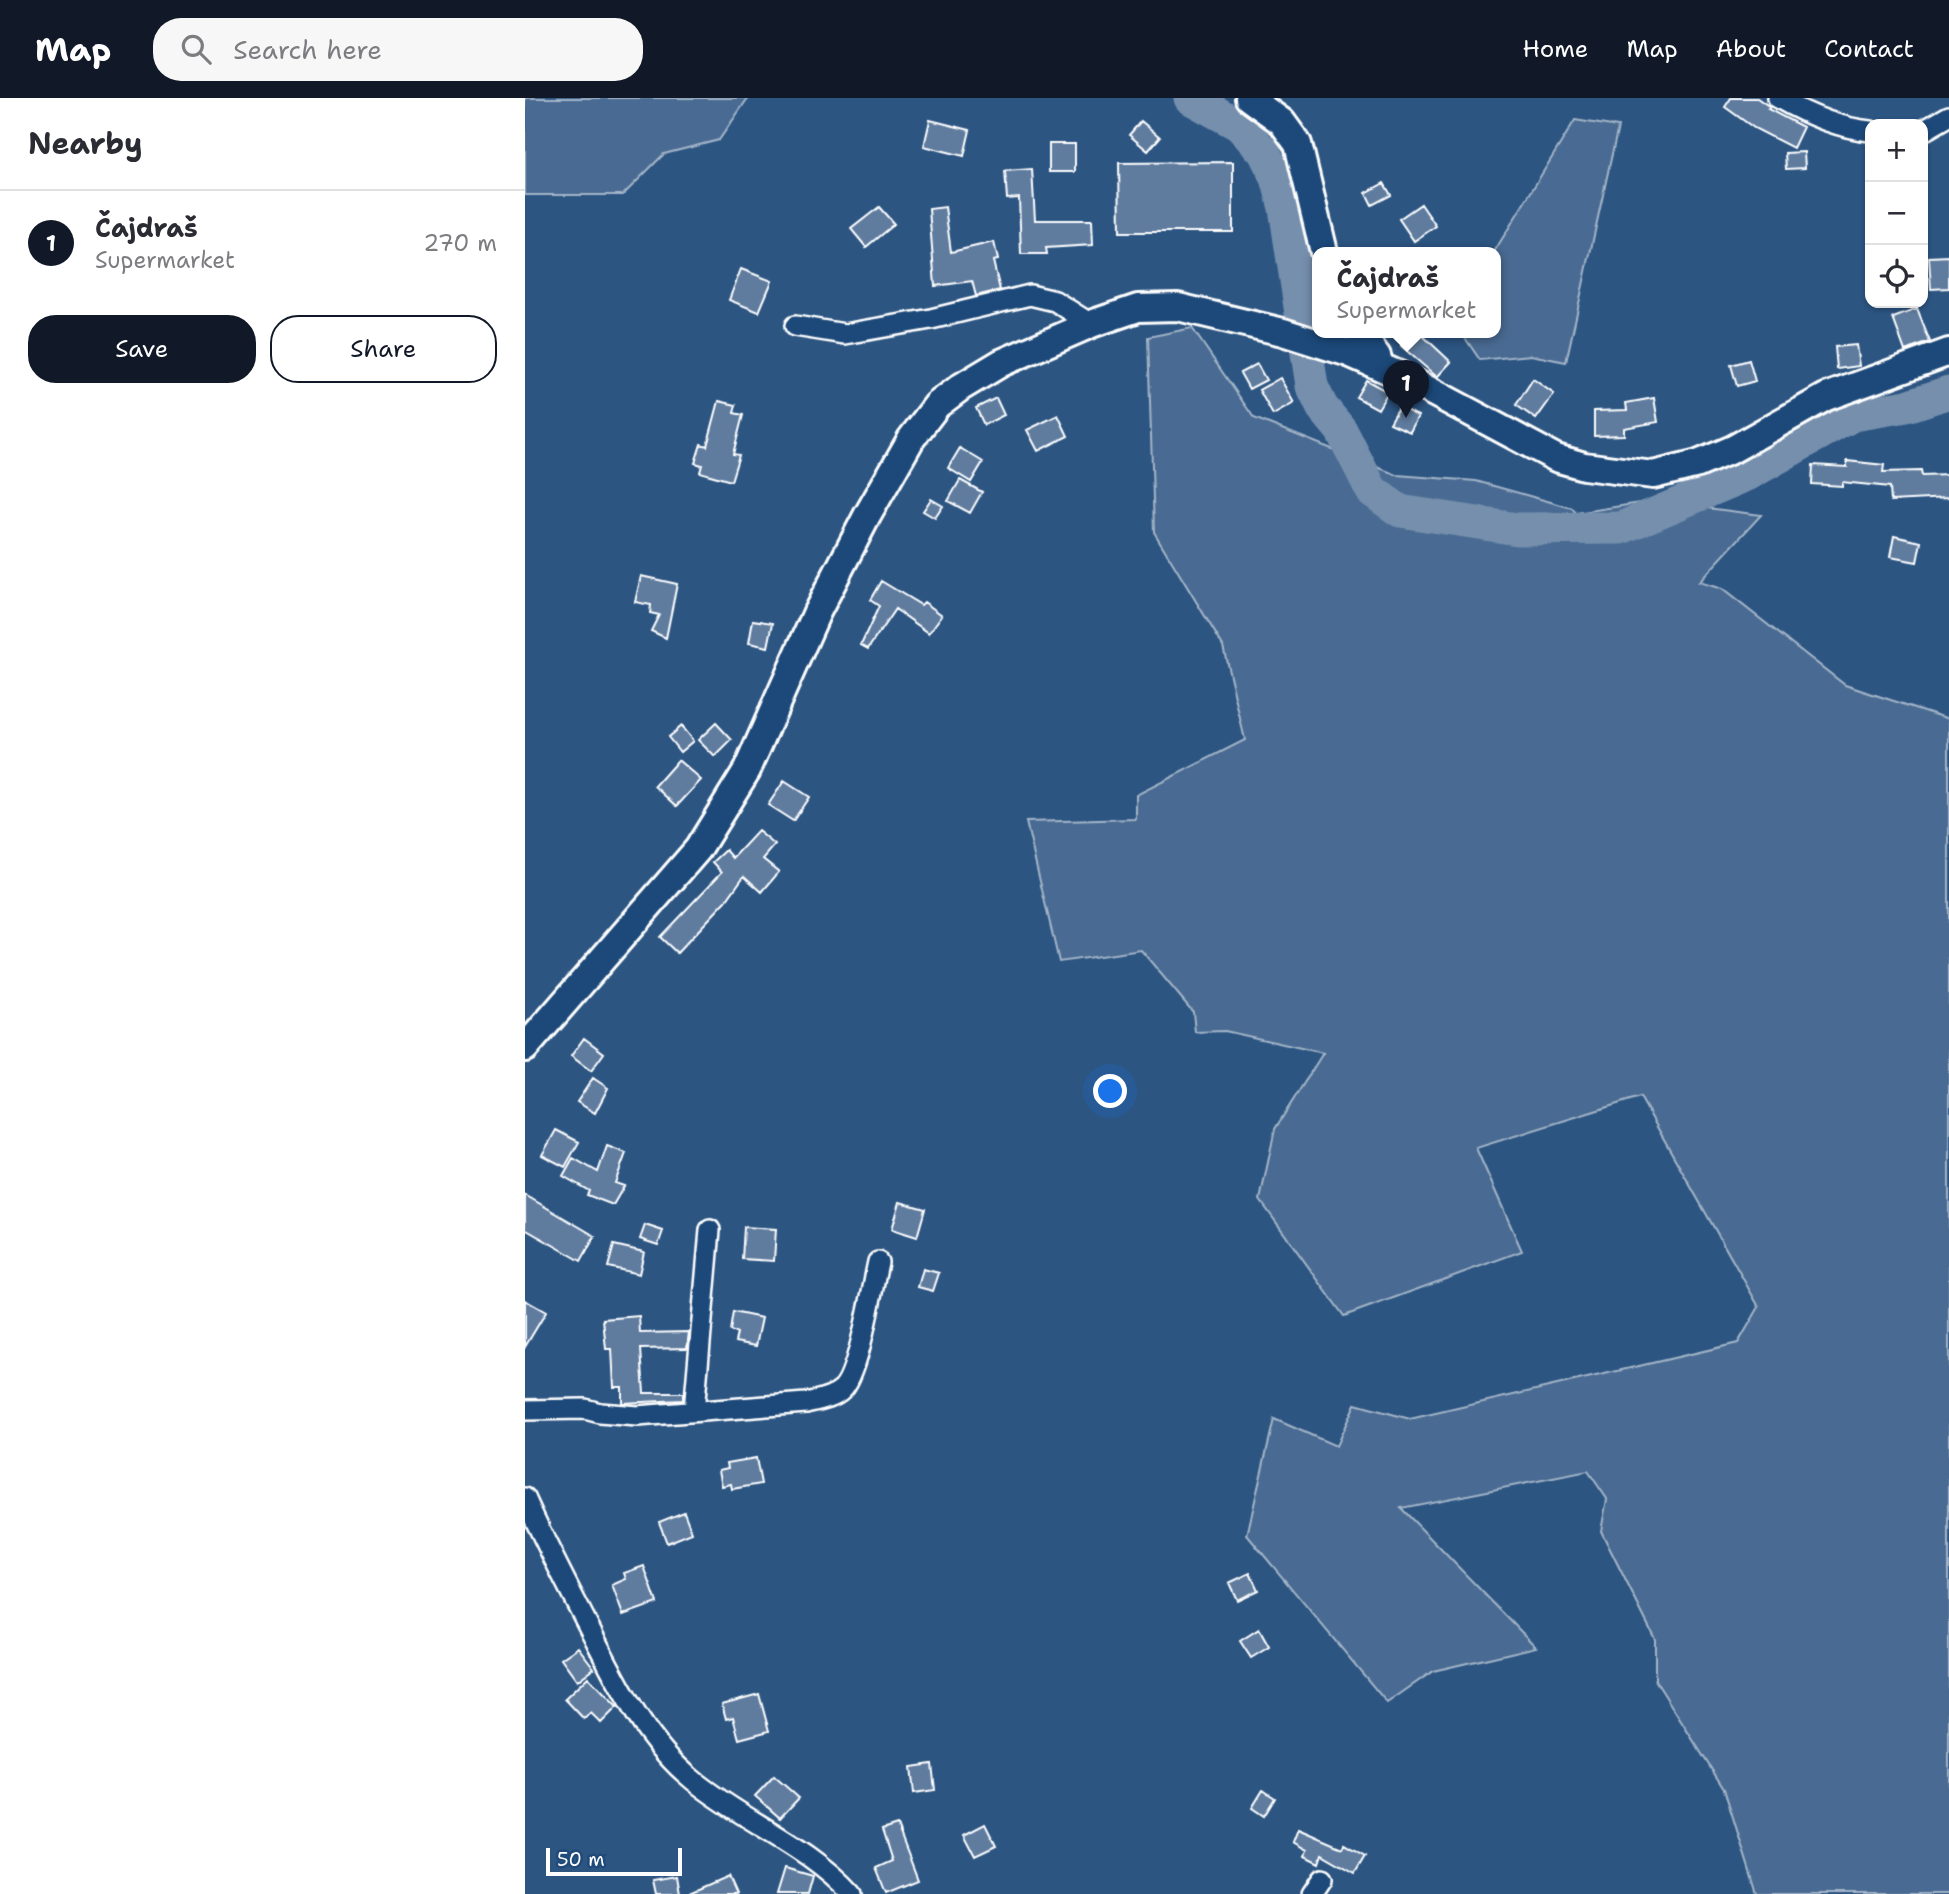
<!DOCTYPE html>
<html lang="en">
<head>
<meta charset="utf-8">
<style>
  body { margin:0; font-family:"Shantell Sans",sans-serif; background:#f7f7f7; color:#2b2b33 }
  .controls { position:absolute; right:21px; top:21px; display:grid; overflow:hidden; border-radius:14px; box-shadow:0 2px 5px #0004 }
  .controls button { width:63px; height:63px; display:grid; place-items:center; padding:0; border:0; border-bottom:2px solid #e1e1e2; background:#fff; color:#2b2b33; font:35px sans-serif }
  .scale { position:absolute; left:21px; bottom:18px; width:136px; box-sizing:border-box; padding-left:7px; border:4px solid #fff; border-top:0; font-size:19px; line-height:24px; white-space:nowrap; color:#fff; -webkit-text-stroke:5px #1f4a7a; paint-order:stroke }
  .you { position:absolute; left:586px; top:994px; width:24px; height:24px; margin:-18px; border:5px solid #fff; border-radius:50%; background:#1a73e8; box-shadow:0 0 0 10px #1a73e833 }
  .badge { display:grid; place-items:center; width:46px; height:46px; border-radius:50%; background:#111827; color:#fff; font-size:23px; font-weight:700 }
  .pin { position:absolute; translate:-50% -58px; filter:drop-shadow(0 2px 4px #0008) }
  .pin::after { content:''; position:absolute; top:37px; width:24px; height:21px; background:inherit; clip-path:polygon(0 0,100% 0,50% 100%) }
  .popup { position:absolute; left:787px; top:149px; width:189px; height:91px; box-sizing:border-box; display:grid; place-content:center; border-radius:14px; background:#fff; filter:drop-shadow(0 2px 5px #0005); font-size:23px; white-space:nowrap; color:#7c7c81 }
  .popup b { font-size:26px; color:#2b2b33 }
  .popup::after { content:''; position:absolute; left:50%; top:100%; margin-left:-14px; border:14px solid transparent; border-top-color:#fff }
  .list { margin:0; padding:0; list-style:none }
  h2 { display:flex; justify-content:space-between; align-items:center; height:91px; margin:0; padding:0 28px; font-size:30px }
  h2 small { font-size:23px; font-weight:400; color:#7c7c81 }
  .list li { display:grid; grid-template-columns:46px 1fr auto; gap:21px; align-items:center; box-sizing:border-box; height:105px; padding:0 28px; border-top:2px solid #e1e1e2 }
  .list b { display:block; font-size:26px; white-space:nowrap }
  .list p { margin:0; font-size:23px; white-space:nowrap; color:#7c7c81 }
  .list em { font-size:23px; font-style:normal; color:#7c7c81 }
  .actions { display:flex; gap:14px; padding:21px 28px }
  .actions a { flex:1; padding:16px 0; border:2px solid #111827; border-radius:28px; text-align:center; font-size:24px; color:#111827 }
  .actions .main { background:#111827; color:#fff }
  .icon { flex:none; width:38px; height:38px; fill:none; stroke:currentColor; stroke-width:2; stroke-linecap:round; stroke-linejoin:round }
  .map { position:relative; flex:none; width:1424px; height:1796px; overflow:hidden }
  header { display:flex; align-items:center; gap:42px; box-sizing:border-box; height:98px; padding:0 35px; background:#111827; color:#fff }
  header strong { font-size:33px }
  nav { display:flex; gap:38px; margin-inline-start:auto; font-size:24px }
  .search { width:490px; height:63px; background:#f7f7f7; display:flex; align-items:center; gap:18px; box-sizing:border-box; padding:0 24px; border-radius:28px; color:#7c7c81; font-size:26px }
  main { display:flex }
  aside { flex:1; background:#fff }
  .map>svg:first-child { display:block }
  .green { fill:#486b92; stroke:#a4b5c8; stroke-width:2 }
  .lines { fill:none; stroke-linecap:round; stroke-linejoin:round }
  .river { stroke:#748fad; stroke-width:33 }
  .building { fill:#5e7c9f; stroke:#fff; stroke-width:2 }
  .street-casing { stroke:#fff; stroke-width:24 }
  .secondary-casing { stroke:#fff; stroke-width:32 }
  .street { stroke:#1f4a7a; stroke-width:19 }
  .secondary { stroke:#1f4a7a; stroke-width:26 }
</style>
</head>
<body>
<header>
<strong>Map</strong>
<div class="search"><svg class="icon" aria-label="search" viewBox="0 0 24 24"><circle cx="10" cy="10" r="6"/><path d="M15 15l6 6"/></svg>Search here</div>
<nav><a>Home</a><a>Map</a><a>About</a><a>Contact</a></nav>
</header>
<main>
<aside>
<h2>Nearby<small></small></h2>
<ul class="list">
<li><span class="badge">1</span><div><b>Čajdraš</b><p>Supermarket</p></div><em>270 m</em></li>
</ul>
<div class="actions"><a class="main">Save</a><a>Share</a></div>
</aside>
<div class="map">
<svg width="1424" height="1796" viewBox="0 0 1424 1796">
  <rect width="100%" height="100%" fill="#2c5582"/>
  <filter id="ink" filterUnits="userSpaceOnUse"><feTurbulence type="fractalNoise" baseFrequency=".0143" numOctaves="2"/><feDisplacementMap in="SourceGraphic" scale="14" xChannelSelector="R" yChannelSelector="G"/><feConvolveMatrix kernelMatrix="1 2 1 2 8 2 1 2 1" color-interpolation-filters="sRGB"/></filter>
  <g filter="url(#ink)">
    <!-- green -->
    <path class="green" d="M0 0H223L194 42 139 56 98 97H0Z
      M1050 22 1093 29 1041 264 1006 257 955 262 936 234H970L969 154Z
      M667 230 729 320 872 377 951 383 1047 410 1051 415 1128 403 1236 417 1174 484 1197 491 1320 587 1424 621V1796H1232L1199 1691 1130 1582V1541L1076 1433 1082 1401 1063 1373 876 1410 1011 1549 908 1573 862 1605 722 1437 749 1321 811 1348 830 1306 885 1321 1213 1245 1234 1209 1115 999 951 1050 997 1153 819 1218 735 1102 750 1031 798 955 700 933 670 934 668 914 616 852 534 864 501 724 611 721V697L720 642 698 548 629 434 623 239Z"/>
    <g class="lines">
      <!-- river -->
      <path class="river" d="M665 0 714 27 739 54 752 80 760 110 787 288 797 309 816 332 847 393 875 413 992 431 1096 430 1224 376 1328 317 1382 308 1424 294"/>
    </g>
    <!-- building -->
    <path class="building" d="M1206 0H1232L1245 9 1243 11 1278 29 1268 50 1229 30 1200 9Z
      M405 22 445 32 439 58 399 48Z
      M616 23 635 39 623 53 604 37Z
      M524 46H550V74H524Z
      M1279 54 1280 70 1261 71 1260 55Z
      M708 64V134H595L594 65Z
      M507 71 510 122H567L568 147 521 150 522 156H496L494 100 482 101 480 73Z
      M859 85 866 97 847 107 841 95Z
      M896 106 911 128 889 143 874 121Z
      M354 109 369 126 341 149 326 131Z
      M420 109 426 154 469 144 473 162 468 163 475 192 451 198 447 183 410 188 404 111Z
      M1424 158V190L1406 191 1404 159Z
      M216 171 247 183 234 214 204 202Z
      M1392 211 1405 244 1380 253 1368 220Z
      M889 234H894L926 264 912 279 876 248Z
      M1331 247 1334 268 1312 271 1310 249Z
      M1224 262 1230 283 1212 288 1206 267Z
      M732 266 741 282 724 291 715 275Z
      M755 280 769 305 748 317 734 292Z
      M1008 281 1029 296 1011 321 991 307Z
      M841 282 863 294 853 311 831 299Z
      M471 300 479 317 459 327 451 310Z
      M1129 300 1133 324 1099 330V337L1069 338V313L1102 312 1101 305Z
      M194 303 211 307 209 315 218 317 208 356 214 357 206 383 175 374 177 367 170 365 176 346 182 348Z
      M874 309 893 318 885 334 865 325Z
      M533 317 543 338 513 353 502 332Z
      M435 350 458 364 446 384 423 370Z
      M1322 363 1359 367 1358 374 1396 373 1397 378 1424 377V400L1366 403 1365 389 1317 384V388L1287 386 1288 367 1322 369Z
      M435 382 457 394 445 415 423 403Z
      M406 401 418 408 410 420 398 413Z
      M1369 438 1396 444 1392 464 1365 459Z
      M116 478 152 486 141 540 126 533 134 517 125 515 126 507 110 504Z
      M356 483 396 507 399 504 417 517 404 535 370 511 343 551 336 547 354 508 345 502Z
      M228 522 248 525 243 549 224 545Z
      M191 625 207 642 190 659 173 642Z
      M156 628 168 643 155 654 143 639Z
      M153 662 176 682 152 708 130 688Z
      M259 683 284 699 268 723 243 707Z
      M233 733 250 747 238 761 254 774 237 794 219 778 201 803 152 855 135 839 197 774 188 764 201 752 208 760Z
      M59 940 79 955 66 973 46 958Z
      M68 980 83 990 70 1015 52 1004Z
      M31 1032 54 1044 40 1069 17 1057Z
      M82 1048 101 1055 90 1085 99 1088 88 1107 62 1097 64 1093 38 1078 48 1060 73 1074Z
      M0 1097 70 1138 56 1163 0 1131Z
      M375 1104 400 1111 392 1139 367 1131Z
      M120 1127 138 1133 133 1147 115 1141Z
      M219 1129 251 1131 249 1163 217 1161Z
      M89 1147 119 1154 114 1176 83 1169Z
      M398 1171 414 1175 408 1193 393 1189Z
      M0 1202 21 1214 0 1249Z
      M208 1214 237 1220 231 1248 210 1244 212 1235 205 1233Z
      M114 1218 115 1235 164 1234 162 1250 116 1251 119 1295H158V1302L97 1305V1289H89L87 1251H81L78 1221Z
      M231 1360 236 1386 207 1391 206 1386 197 1388 194 1372 203 1370 202 1365Z
      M159 1414 167 1435 142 1445 134 1424Z
      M119 1468 132 1505 98 1517 87 1487 101 1481 99 1475Z
      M725 1475 733 1492 712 1502 704 1485Z
      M734 1531 744 1549 726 1560 715 1543Z
      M53 1549 69 1570 52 1583 36 1561Z
      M63 1579 92 1609 76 1625 66 1615 59 1621 40 1601Z
      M234 1596 244 1633 214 1641 208 1619 201 1621 197 1606Z
      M407 1666 410 1692 389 1695 386 1669Z
      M249 1678 274 1700 255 1720 230 1698Z
      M738 1692 750 1700 739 1718 727 1710Z
      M460 1726 471 1748 450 1758 439 1737Z
      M372 1727 393 1782 361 1795 351 1770 367 1763 357 1732Z
      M773 1731 817 1750 819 1746 840 1758 830 1775 797 1756 794 1765 780 1758 782 1752 768 1744Z
      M260 1770 288 1778 283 1796H252Z
      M152 1778 155 1796H131L128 1782Z
      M203 1778 211 1796H162Z"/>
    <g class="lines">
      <defs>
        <path id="street" d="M1253 0C1281 16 1314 30 1345 33
          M1398 33 1424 18
          M270 228 320 236 406 221 505 197 530 203 566 226
          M0 1312 60 1311 75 1315 112 1318 281 1305C293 1302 308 1300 317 1291 334 1276 347 1190 353 1164
          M169 1313 185 1132
          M0 1400C21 1447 45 1493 69 1539 95 1590 122 1645 168 1682 218 1723 284 1748 327 1796
          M787 1796 797 1781"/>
        <path id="secondary" d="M724 0 757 24 773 46 799 154
          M834 234 852 258 855 268
          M0 950 173 751 222 672 292 514 342 418 386 341 412 307 436 289 476 265 566 226 613 210 653 209 758 234 824 255 883 281 1031 360 1059 368 1128 377 1173 366 1208 351 1301 299 1424 254"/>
      </defs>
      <!-- street casing -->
      <use href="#street" class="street-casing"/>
      <!-- secondary casing -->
      <use href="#secondary" class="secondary-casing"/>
      <!-- street -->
      <use href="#street" class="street"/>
      <!-- secondary -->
      <use href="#secondary" class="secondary"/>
    </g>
  </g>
</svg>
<div class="controls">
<button>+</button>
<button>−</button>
<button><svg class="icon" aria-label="locate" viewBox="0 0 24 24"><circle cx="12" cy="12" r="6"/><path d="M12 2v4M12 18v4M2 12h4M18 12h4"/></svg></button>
</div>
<div class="scale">50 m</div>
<div class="you"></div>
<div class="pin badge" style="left:881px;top:320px">1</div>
<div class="popup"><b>Čajdraš</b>Supermarket</div>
</div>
</main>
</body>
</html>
